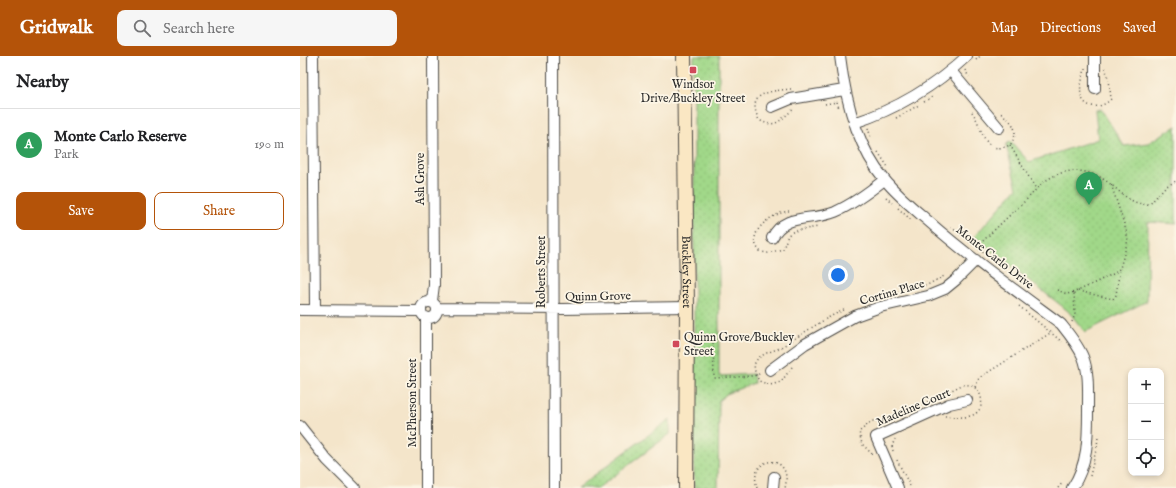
<!DOCTYPE html>
<html lang="en">
<head>
<meta charset="utf-8">
<style>
  body { margin:0; font-family:"IM FELL English",serif; background:#f6f6f6; color:#202124 }
  .controls { position:absolute; right:12px; bottom:12px; display:grid; overflow:hidden; border-radius:8px; box-shadow:0 2px 6px #0003 }
  .controls button { width:36px; height:36px; display:grid; place-items:center; padding:0; border:0; border-bottom:1px solid #e0e0e0; background:#fff; color:#202124; font:20px sans-serif }
  .you { position:absolute; left:538px; top:219px; width:14px; height:14px; margin:-10px; border:3px solid #fff; border-radius:50%; background:#1a73e8; box-shadow:0 0 0 6px #1a73e833 }
  .badge { display:grid; place-items:center; width:26px; height:26px; border-radius:50%; background:#b45309; color:#fff; font-size:13px; font-weight:700 }
  .pin { position:absolute; translate:-50% -33px; filter:drop-shadow(0 1px 2px #0008) }
  .pin::after { content:''; position:absolute; top:21px; width:14px; height:12px; background:inherit; clip-path:polygon(0 0,100% 0,50% 100%) }
  .list { margin:0; padding:0; list-style:none }
  h2 { display:flex; justify-content:space-between; align-items:center; height:52px; margin:0; padding:0 16px; font-size:17px }
  h2 small { font-size:13px; font-weight:400; color:#757577 }
  .list li { display:grid; grid-template-columns:26px 1fr auto; gap:12px; align-items:center; box-sizing:border-box; height:72px; padding:0 16px; border-top:1px solid #e0e0e0 }
  .list b { display:block; font-size:15px; white-space:nowrap }
  .list p { margin:0; font-size:13px; white-space:nowrap; color:#757577 }
  .list em { font-size:13px; font-style:normal; color:#757577 }
  .actions { display:flex; gap:8px; padding:12px 16px }
  .actions a { flex:1; padding:9px 0; border:1px solid #b45309; border-radius:8px; text-align:center; font-size:14px; color:#b45309 }
  .actions .main { background:#b45309; color:#fff }
  .icon { flex:none; width:22px; height:22px; fill:none; stroke:currentColor; stroke-width:2; stroke-linecap:round; stroke-linejoin:round }
  .map { position:relative; flex:none; width:876px; height:432px; overflow:hidden }
  header { display:flex; align-items:center; gap:24px; box-sizing:border-box; height:56px; padding:0 20px; background:#b45309; color:#fff }
  header strong { font-size:19px }
  nav { display:flex; gap:22px; margin-inline-start:auto; font-size:14px }
  .search { width:280px; height:36px; background:#f6f6f6; display:flex; align-items:center; gap:10px; box-sizing:border-box; padding:0 14px; border-radius:8px; color:#757577; font-size:15px }
  main { display:flex }
  aside { flex:1; background:#fff }
  .map>svg:first-child { display:block }
  .park { fill:url(#park-dots); stroke:#66825a }
  .lines { fill:none; stroke-linecap:round; stroke-linejoin:round }
  .street-casing { stroke:#494743; stroke-width:12 }
  .secondary-casing { stroke:#494743; stroke-width:16 }
  .path { stroke:#494743; stroke-width:1.5; stroke-dasharray:1 3; stroke-linecap:butt }
  .street { stroke:#fff; stroke-width:10 }
  .secondary { stroke:#fae7c3; stroke-width:14 }
  .poi-dot { fill:#d1495b; stroke:#fcf5e5; stroke-width:1.5 }
  .labels { text-anchor:middle; stroke-width:3.5; stroke-linejoin:round; paint-order:stroke }
  .poi-label { font-size:12px; fill:#2b2b2b; stroke:#fcf5e5 }
  .street-label { font-size:12px; fill:#2b2b2b; stroke:#fcf5e5 }
</style>
</head>
<body>
<header>
<strong>Gridwalk</strong>
<div class="search"><svg class="icon" aria-label="search" viewBox="0 0 24 24"><circle cx="10" cy="10" r="6"/><path d="M15 15l6 6"/></svg>Search here</div>
<nav><a>Map</a><a>Directions</a><a>Saved</a></nav>
</header>
<main>
<aside>
<h2>Nearby<small></small></h2>
<ul class="list">
<li><span class="badge" style="background:#2e9e5b">A</span><div><b>Monte Carlo Reserve</b><p>Park</p></div><em>190 m</em></li>
</ul>
<div class="actions"><a class="main">Save</a><a>Share</a></div>
</aside>
<div class="map">
<svg width="876" height="432" viewBox="0 0 876 432">
  <defs>
    <pattern id="park-dots" width="8" height="8" patternUnits="userSpaceOnUse"><rect width="8" height="8" fill="#a1d889"/><path d="M2 2h.1M6 6h.1" fill="none" stroke="#8bba76" stroke-width="1.8" stroke-linecap="round"/></pattern>
  </defs>
  <rect width="100%" height="100%" fill="#fcf5e5"/>
  <filter id="ink" filterUnits="userSpaceOnUse"><feTurbulence type="fractalNoise" baseFrequency=".025" numOctaves="2"/><feDisplacementMap in="SourceGraphic" scale="8" xChannelSelector="R" yChannelSelector="G"/><feConvolveMatrix kernelMatrix="1 2 1 2 8 2 1 2 1" color-interpolation-filters="sRGB"/></filter>
  <filter id="wash" filterUnits="userSpaceOnUse"><feTurbulence type="fractalNoise" baseFrequency=".012" numOctaves="4" result="noise"/><feDisplacementMap in="SourceGraphic" scale="16" xChannelSelector="R" yChannelSelector="G"/><feGaussianBlur stdDeviation="0.9" result="paint"/><feColorMatrix in="noise" values="0 0 0 0 0 0 0 0 0 0 0 0 0 0 0 0 0 1.4 0 .05"/><feComposite in="paint" operator="in"/></filter>
  <g filter="url(#wash)">
    <rect width="100%" height="100%" fill="#f4e5ca"/>
    <!-- park -->
    <path class="park" d="M394 0H419V320L453 318 454 327 428 337 419 344 418 432H394Z
      M801 53 824 90 848 87 876 70V168L848 166 847 245 785 276 768 255 674 181 717 132 706 89 710 85 729 106 798 83 795 54Z
      M370 363V378L298 432H277Z"/>
  </g>
  <g filter="url(#ink)">
    <g class="lines">
      <defs>
        <path id="street" d="M13 0 15 254
          M253 0 254 432
          M540 0C545 42 557 91 585 124 597 139 612 151 627 164 669 201 715 234 761 268 769 278 778 289 783 301 789 316 788 333 788 349 788 378 789 407 772 432
          M795 0V33
          M651 15 699 72
          M472 51 491 43 544 34
          M554 67C597 53 634 31 667 0
          M472 182C485 156 511 166 535 156 553 148 569 136 584 124
          M132 245 134 229 133 0
          M121 254a8 8 0 1 1 16 0a8 8 0 1 1-16 0Z
          M138 252 263 253 387 251
          M0 254 121 255
          M126 261V432
          M470 314 505 288 555 260 580 251 628 240 645 233 656 224 676 204
          M0 370 27 404 55 432
          M473 432 474 421
          M598 432 576 381 649 348 667 344"/>
        <g id="secondary">
          <path id="s1" d="M384 0 387 251 386 432"/>
        </g>
      </defs>
      <!-- street casing -->
      <use href="#street" class="street-casing"/>
      <!-- secondary casing -->
      <use href="#secondary" class="secondary-casing"/>
      <!-- path -->
      <path class="path" d="M676 4 680 0
        M785 12C784 20 779 30 781 38 783 54 802 53 811 43L809 23 805 12
        M665 14 669 21
        M491 33C471 35 445 36 459 64 477 74 481 62 494 53
        M537 46 539 52
        M624 46 634 40
        M525 48 537 46
        M672 56C684 72 682 101 710 89 721 74 712 65 699 56
        M596 62 619 49
        M568 72 571 82
        M710 89 736 133
        M578 96 588 111
        M586 141 592 147
        M598 152 611 164
        M489 155C472 157 442 178 461 196L468 197 483 193 488 179 494 175 518 171
        M651 171 707 215
        M683 196 681 187C695 173 710 159 725 145 732 139 737 131 744 126 765 110 789 112 809 127 822 137 832 150 850 148L865 131 876 125
        M757 234 767 238 778 235 815 217 820 212 828 184 826 174 811 128
        M778 235 813 243 816 239 820 212
        M578 241 629 228 646 219
        M719 250 762 286
        M772 266 775 259 774 236
        M402 277 411 281 413 285 414 322 453 320 462 317
        M492 311 481 326 470 329 459 325C456 319 452 311 456 305 461 297 475 295 483 290 504 277 523 263 546 253
        M675 331 679 322 752 276
        M613 353 662 329C682 325 690 355 670 360 663 362 653 361 645 360
        M797 391 798 381
        M593 395 592 390 595 383
        M572 398 562 388 559 376 572 365 586 366
        M597 404 611 432
        M790 420 796 394
        M457 432C447 398 494 396 485 432
        M758 432 763 426"/>
      <!-- street -->
      <use href="#street" class="street"/>
      <!-- secondary -->
      <use href="#secondary" class="secondary"/>
    </g>
  </g>
  <!-- markers -->
  <g class="poi-dot">
    <rect x="389" y="10" width="8" height="8" rx="2"/>
    <rect x="372" y="284" width="8" height="8" rx="2"/>
  </g>
  <g class="labels">
    <!-- poi labels -->
    <g class="poi-label">
      <text x="393" y="32">Windsor<tspan x="393" dy="14">Drive/Buckley Street</tspan></text>
      <text x="384" y="285" text-anchor="start">Quinn Grove/Buckley<tspan x="384" dy="14">Street</tspan></text>
    </g>
    <!-- street labels -->
    <g class="street-label">
      <text transform="translate(120 123) rotate(-90)" y="4">Ash Grove</text>
      <text transform="translate(695 201) rotate(38)" y="4">Monte Carlo Drive</text>
      <text transform="translate(241 216) rotate(-90)" y="4">Roberts Street</text>
      <text dy="4" stroke="none"><textPath href="#s1" startOffset="216">Buckley Street</textPath></text>
      <text transform="translate(592 236) rotate(-16)" y="4">Cortina Place</text>
      <text transform="translate(298 240) rotate(-1)" y="4">Quinn Grove</text>
      <text transform="translate(112 347) rotate(-90)" y="4">McPherson Street</text>
      <text transform="translate(613 351) rotate(-23)" y="4">Madeline Court</text>
    </g>
  </g>
</svg>
<div class="controls">
<button>+</button>
<button>−</button>
<button><svg class="icon" aria-label="locate" viewBox="0 0 24 24"><circle cx="12" cy="12" r="6"/><path d="M12 2v4M12 18v4M2 12h4M18 12h4"/></svg></button>
</div>
<div class="you"></div>
<div class="pin badge" style="left:789px;top:149px;background:#2e9e5b">A</div>
</div>
</main>
</body>
</html>
